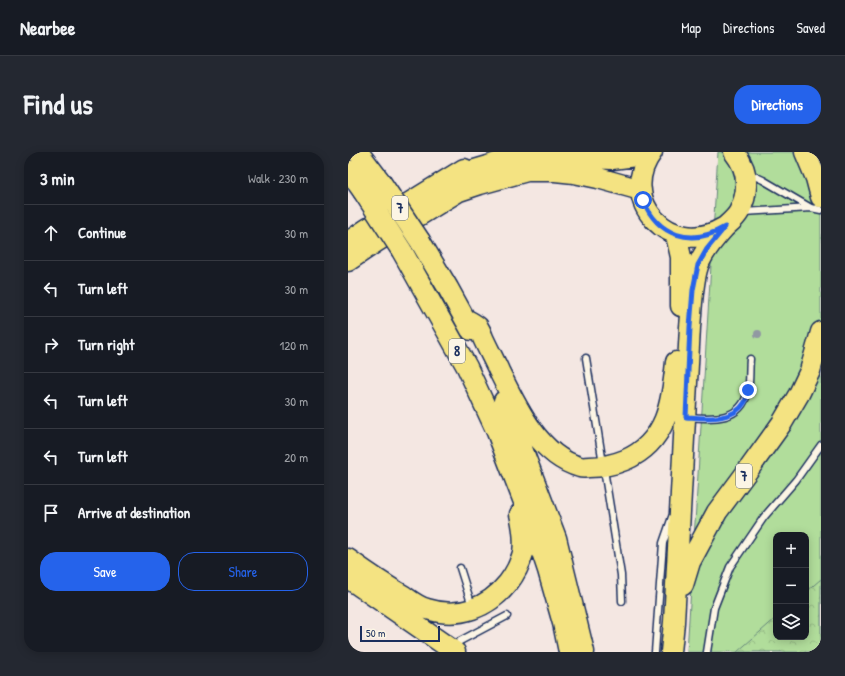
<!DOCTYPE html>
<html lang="en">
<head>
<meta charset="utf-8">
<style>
  body { margin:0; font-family:"Patrick Hand",sans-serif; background:#242831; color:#f1f3f6 }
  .controls { position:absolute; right:12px; bottom:12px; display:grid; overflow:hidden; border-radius:8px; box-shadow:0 2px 10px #0003 }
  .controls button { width:36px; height:36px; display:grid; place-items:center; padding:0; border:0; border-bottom:1px solid #363941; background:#171b24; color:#f1f3f6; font:20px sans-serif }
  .scale { position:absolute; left:12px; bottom:10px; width:80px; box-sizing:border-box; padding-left:4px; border:2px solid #1b2f5e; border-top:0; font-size:11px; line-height:14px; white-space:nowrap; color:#1b2f5e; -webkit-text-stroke:3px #fcf5e5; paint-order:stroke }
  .stop { position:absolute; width:12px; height:12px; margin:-9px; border:3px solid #2563eb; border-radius:50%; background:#fff }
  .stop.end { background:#2563eb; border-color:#fff; box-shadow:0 1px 4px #0008 }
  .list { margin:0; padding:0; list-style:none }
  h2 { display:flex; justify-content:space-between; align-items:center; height:52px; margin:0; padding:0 16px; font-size:17px }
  h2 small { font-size:13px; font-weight:400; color:#9ea1a6 }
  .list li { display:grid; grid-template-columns:26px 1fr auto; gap:12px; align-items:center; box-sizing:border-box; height:56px; padding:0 16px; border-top:1px solid #363941 }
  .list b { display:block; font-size:15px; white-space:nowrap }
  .list em { font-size:13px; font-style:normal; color:#9ea1a6 }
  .actions { display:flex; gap:8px; padding:12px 16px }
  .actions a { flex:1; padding:9px 0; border:1px solid #2563eb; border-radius:16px; text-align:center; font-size:14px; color:#2563eb }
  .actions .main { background:#2563eb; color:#fff }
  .icon { flex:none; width:22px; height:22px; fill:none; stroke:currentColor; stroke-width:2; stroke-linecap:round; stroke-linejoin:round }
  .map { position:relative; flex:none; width:473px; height:500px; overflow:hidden; border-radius:16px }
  header { display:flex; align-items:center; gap:24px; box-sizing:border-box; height:56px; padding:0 20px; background:#171b24; border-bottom:1px solid #363941 }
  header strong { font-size:19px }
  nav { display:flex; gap:22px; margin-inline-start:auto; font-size:14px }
  .intro { display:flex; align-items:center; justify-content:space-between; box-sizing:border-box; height:96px; padding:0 24px }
  h1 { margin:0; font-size:28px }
  .button { padding:10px 18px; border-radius:16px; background:#2563eb; color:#fff; font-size:14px; font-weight:700 }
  main { display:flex; gap:24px; padding:0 24px }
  aside { flex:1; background:#171b24; border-radius:16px; box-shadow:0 2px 10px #0003 }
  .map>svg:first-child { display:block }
  .grass { fill:#b1dd9b; stroke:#66867c; fill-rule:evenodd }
  .forest { fill:url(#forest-crowns); stroke:#66867c }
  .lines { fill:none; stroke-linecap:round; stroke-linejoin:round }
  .service-casing { stroke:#1b2f5e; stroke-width:9 }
  .primary-casing { stroke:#1b2f5e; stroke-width:23 }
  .service { stroke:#fcf5e5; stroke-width:6 }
  .primary { stroke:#f4e382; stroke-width:20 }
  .primary-bridge-casing { stroke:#1b2f5e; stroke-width:23; stroke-linecap:butt }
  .primary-bridge { stroke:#f4e382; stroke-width:20 }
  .tree { fill:#9199a2 }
  .route { stroke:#2563eb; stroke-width:5 }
  .labels { text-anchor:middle; stroke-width:3; stroke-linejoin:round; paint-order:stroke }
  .shield { fill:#fcf5e5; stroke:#5e6a86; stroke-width:1 }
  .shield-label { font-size:14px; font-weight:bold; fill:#1b2f5e }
</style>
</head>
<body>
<header>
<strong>Nearbee</strong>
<nav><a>Map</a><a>Directions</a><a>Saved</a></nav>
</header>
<div class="intro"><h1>Find us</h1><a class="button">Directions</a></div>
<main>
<aside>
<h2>3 min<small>Walk · 230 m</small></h2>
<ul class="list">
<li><svg class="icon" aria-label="ahead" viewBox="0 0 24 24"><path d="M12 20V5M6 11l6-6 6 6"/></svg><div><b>Continue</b></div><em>30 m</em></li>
<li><svg class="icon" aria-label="left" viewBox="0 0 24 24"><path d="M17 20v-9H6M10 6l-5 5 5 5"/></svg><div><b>Turn left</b></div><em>30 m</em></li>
<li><svg class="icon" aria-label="right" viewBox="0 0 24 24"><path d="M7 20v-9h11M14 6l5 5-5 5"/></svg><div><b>Turn right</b></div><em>120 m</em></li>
<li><svg class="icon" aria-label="left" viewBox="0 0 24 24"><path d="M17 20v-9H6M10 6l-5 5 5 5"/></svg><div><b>Turn left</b></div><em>30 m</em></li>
<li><svg class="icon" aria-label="left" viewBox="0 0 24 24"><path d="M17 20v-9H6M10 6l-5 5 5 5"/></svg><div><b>Turn left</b></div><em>20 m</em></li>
<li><svg class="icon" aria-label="arrive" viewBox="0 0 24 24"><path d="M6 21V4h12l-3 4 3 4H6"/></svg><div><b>Arrive at destination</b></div></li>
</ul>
<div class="actions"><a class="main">Save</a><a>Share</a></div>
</aside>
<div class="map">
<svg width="473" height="500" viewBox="0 0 473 500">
  <defs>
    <pattern id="forest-crowns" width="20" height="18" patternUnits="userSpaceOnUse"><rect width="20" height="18" fill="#b1dd9b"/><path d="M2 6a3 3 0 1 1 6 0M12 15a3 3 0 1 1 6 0" fill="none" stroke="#98be88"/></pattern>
  </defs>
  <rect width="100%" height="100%" fill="#f4e7e2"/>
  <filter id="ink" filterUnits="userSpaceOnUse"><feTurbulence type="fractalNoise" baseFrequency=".025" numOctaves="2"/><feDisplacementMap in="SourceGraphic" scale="8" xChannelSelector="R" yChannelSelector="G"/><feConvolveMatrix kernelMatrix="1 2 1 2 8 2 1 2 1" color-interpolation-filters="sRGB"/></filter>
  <g filter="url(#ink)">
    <!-- grass -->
    <path class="grass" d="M370 0H473V500H339ZM428 383H458V485H428Z"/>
    <!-- forest -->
    <path class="forest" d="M473 427V500H389L428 466V485H458V440Z"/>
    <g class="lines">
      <defs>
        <path id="service" d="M402 22 415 28 463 56
          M395 60 463 56 473 58
          M238 206 273 423 274 449
          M339 265C364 267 393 270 400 239 402 229 401 217 402 207
          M112 416 124 454
          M105 496 112 489 159 464
          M307 500 315 391 324 365
          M359 500 366 456 382 415 416 365 448 328 473 293"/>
        <path id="primary" d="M10 0 32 29
          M304 0C268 48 323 107 375 76
          M457 0 468 26 473 45
          M0 18 15 39
          M106 24 140 14 160 7 179 4H200L264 7 288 4 297 0
          M328 83 333 105V154
          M72 89 100 136 123 178
          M0 90 19 77 116 17
          M54 99 119 215 149 280 186 376 200 418 215 471 221 500
          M0 109 28 90 111 39 132 32 179 19H207L226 21 250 26 293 38
          M117 167C121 169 127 172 130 175 132 178 134 183 135 186 140 197 146 208 151 219 168 254 191 304 232 315 235 316 238 315 241 315 254 315 265 313 277 308 319 290 324 250 328 210
          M156 249 208 386 236 500
          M0 407C18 420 37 433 56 444 63 449 71 455 79 457 111 467 140 456 160 431 167 422 172 412 175 401 177 388 175 375 172 362
          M0 426 107 500
          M335 433 342 410 369 360 398 321 434 271 451 242 462 219 473 180
          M323 500 326 470 342 175C344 155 344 132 350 114 355 100 366 87 376 76 381 71 387 67 391 60 395 52 398 43 398 34 399 21 394 10 386 0"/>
      </defs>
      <!-- service casing -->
      <use href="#service" class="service-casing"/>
      <!-- primary casing -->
      <use href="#primary" class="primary-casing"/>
      <!-- service -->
      <use href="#service" class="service"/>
      <!-- primary -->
      <use href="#primary" class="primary"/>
      <defs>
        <path id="primary-bridge" d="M32 29 72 89
          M15 39 54 99"/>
      </defs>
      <!-- primary-bridge casing -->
      <use href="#primary-bridge" class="primary-bridge-casing"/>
      <!-- primary-bridge -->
      <use href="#primary-bridge" class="primary-bridge"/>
    </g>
    <!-- trees -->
    <circle class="tree" cx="410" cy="182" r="4"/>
  </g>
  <g class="lines" filter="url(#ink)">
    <!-- route -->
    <path class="route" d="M295 48C310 84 343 95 377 75L359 97 350 113 345 138 342 175 338 265C357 266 385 270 397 250 398 247 399 242 400 238"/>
  </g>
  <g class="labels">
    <!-- shield labels -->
    <g class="shield">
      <rect x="44" y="44" width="16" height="24" rx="3"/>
      <rect x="101" y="187" width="16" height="24" rx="3"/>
      <rect x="388" y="312" width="16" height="24" rx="3"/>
    </g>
    <g class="shield-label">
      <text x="52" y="61">7</text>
      <text x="109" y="204">8</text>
      <text x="396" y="329">7</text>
    </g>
  </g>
</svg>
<div class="controls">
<button>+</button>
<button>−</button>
<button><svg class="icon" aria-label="layers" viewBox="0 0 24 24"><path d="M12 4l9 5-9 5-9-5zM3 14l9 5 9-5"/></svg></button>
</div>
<div class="scale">50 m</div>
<div class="stop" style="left:295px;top:48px"></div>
<div class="stop end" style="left:400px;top:238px"></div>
</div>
</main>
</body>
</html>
